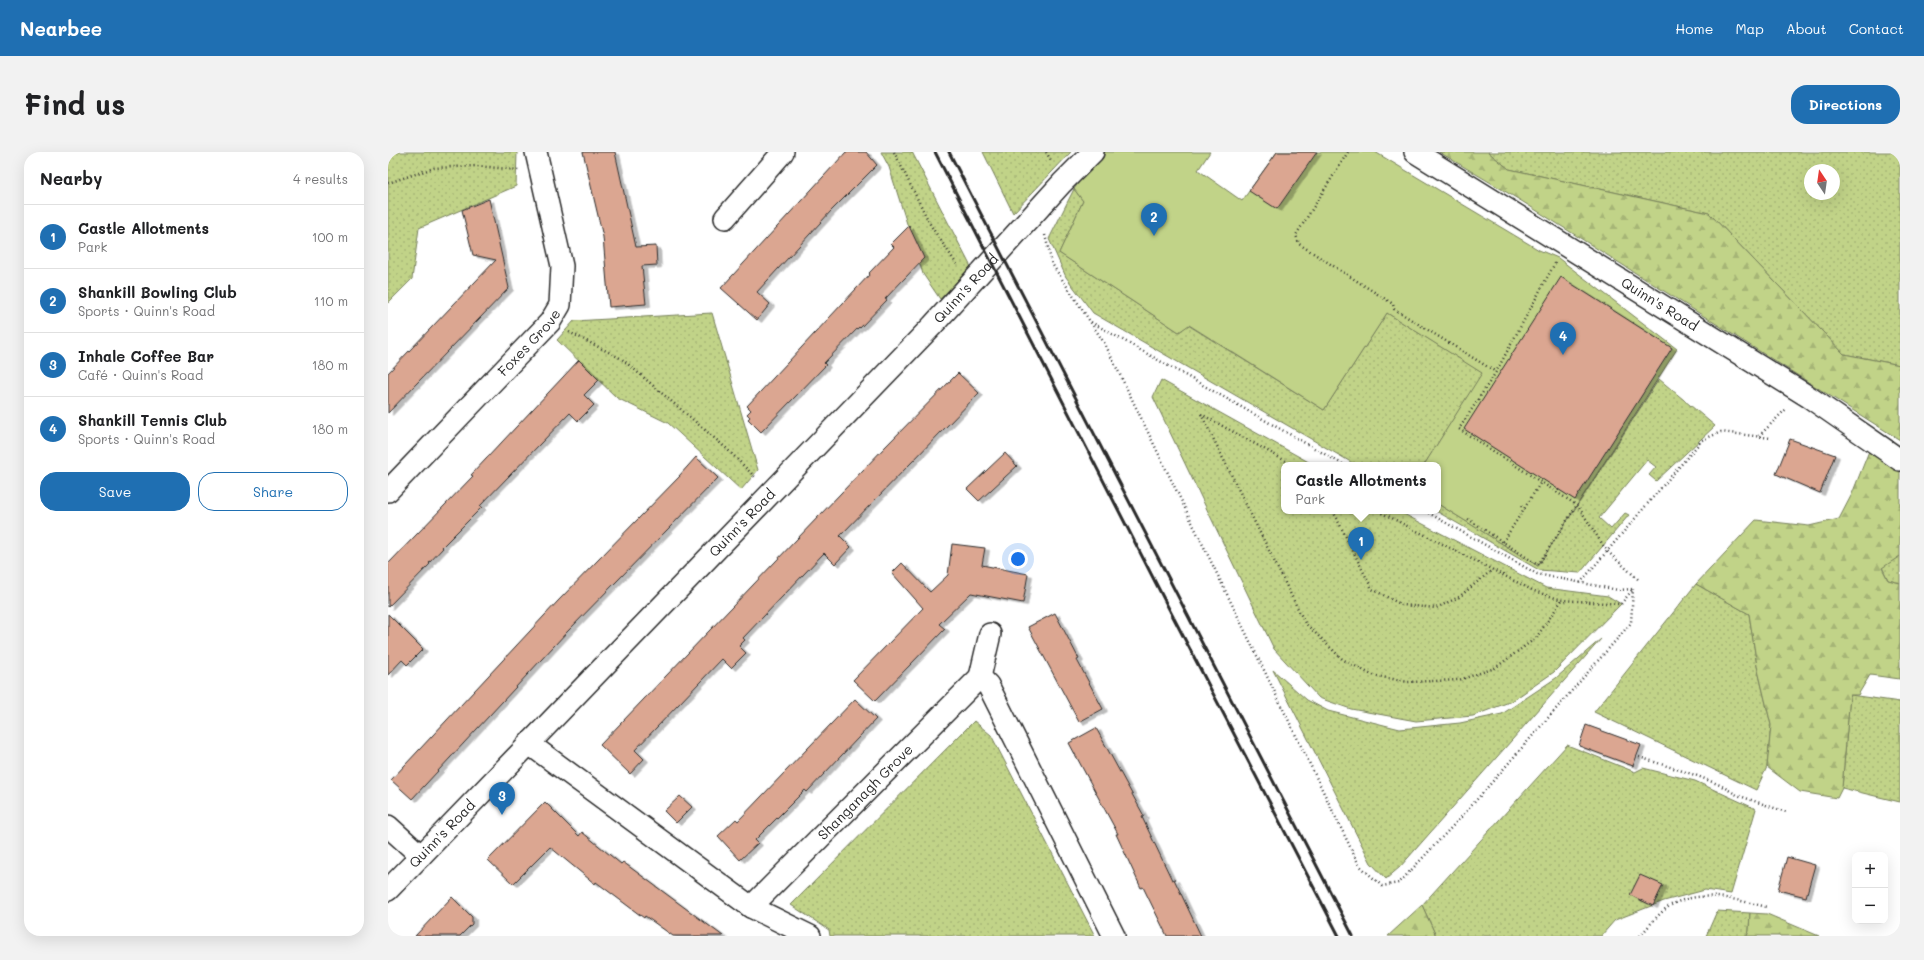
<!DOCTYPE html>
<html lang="en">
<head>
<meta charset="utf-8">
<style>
  body { margin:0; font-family:Mali,sans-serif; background:#f2f2f2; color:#202124 }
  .controls { position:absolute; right:12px; bottom:12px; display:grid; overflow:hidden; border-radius:8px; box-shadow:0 4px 16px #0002 }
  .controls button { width:36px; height:36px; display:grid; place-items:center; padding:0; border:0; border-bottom:1px solid #e0e0e0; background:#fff; color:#202124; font:20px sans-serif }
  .compass { position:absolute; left:1416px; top:12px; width:36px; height:36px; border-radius:50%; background:#fff; box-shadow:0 4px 16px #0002; rotate:347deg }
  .you { position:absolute; left:630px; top:407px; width:14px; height:14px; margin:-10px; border:3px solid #fff; border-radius:50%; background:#1a73e8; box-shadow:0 0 0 6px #1a73e833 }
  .badge { display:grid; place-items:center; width:26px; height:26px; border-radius:50%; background:#1f6fb2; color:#fff; font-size:13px; font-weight:700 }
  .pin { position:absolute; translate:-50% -33px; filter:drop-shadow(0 1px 2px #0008) }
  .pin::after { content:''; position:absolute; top:21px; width:14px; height:12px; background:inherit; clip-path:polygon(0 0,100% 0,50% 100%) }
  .popup { position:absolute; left:893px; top:310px; width:160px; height:52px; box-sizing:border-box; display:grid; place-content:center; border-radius:8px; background:#fff; filter:drop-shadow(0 1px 3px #0005); font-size:13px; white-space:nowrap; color:#757577 }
  .popup b { font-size:15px; color:#202124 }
  .popup::after { content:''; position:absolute; left:50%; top:100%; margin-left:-8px; border:8px solid transparent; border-top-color:#fff }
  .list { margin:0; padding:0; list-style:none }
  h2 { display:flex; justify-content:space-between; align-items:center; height:52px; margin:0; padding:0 16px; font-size:17px }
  h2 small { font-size:13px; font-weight:400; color:#757577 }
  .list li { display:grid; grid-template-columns:26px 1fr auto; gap:12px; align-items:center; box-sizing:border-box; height:64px; padding:0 16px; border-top:1px solid #e0e0e0 }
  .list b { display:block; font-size:15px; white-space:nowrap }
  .list p { margin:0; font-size:13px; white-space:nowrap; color:#757577 }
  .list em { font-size:13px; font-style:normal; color:#757577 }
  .actions { display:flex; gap:8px; padding:12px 16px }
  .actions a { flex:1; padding:9px 0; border:1px solid #1f6fb2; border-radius:16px; text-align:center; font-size:14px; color:#1f6fb2 }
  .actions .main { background:#1f6fb2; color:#fff }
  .map { position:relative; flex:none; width:1512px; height:784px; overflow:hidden; border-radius:16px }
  header { display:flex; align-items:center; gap:24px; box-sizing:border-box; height:56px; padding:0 20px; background:#1f6fb2; color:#fff }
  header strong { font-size:19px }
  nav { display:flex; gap:22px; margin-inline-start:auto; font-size:14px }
  .intro { display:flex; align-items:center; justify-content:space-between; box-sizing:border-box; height:96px; padding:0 24px }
  h1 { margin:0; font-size:28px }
  .button { padding:10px 18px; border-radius:16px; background:#1f6fb2; color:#fff; font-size:14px; font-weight:700 }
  main { display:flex; gap:24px; padding:0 24px }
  aside { flex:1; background:#fff; border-radius:16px; box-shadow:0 4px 16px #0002 }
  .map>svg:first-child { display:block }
  .grass { fill:url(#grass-dots); stroke:#767f5a; fill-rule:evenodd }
  .forest { fill:url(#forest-firs); stroke:#767f5a }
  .pitch { fill:#c1d388; stroke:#767f5a }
  .building { fill:#dba691; stroke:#2b2b2b; filter:url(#shadow) }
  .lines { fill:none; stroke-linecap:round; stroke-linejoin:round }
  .street-casing { stroke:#2b2b2b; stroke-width:24 }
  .path { stroke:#2b2b2b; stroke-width:2.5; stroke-dasharray:1 3; stroke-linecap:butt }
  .street { stroke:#fff; stroke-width:21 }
  .rail { stroke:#2b2b2b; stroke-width:3 }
  .labels { text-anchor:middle; stroke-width:4; stroke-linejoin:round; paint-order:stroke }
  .street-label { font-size:14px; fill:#2b2b2b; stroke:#fff }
</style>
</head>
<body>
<header>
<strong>Nearbee</strong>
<nav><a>Home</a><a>Map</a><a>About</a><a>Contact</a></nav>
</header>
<div class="intro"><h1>Find us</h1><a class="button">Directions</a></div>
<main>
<aside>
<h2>Nearby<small>4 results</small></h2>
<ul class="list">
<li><span class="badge">1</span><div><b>Castle Allotments</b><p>Park</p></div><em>100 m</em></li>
<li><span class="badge">2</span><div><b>Shankill Bowling Club</b><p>Sports · Quinn's Road</p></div><em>110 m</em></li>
<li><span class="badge">3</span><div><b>Inhale Coffee Bar</b><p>Café · Quinn's Road</p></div><em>180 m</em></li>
<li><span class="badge">4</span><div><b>Shankill Tennis Club</b><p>Sports · Quinn's Road</p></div><em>180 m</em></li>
</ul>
<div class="actions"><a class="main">Save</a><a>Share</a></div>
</aside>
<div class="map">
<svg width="1512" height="784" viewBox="0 0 1512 784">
  <defs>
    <pattern id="grass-dots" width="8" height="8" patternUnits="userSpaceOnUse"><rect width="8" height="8" fill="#c1d388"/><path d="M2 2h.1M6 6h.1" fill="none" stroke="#a6b576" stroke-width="1.8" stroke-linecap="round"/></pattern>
    <pattern id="forest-firs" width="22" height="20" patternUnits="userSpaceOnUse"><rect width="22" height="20" fill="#c1d388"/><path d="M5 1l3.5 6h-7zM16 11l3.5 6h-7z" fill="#a6b576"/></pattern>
    <filter id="shadow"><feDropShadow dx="4.5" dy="2.5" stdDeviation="0" flood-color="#0004"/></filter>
  </defs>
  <rect width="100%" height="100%" fill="#fff"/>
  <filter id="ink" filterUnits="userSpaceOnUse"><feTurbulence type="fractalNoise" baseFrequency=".025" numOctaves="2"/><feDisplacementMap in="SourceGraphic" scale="8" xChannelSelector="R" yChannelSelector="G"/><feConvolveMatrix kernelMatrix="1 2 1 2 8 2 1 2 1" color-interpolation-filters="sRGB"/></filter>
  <g filter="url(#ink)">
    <!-- grass -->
    <path class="grass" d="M0 0H129L128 34 31 76 24 127 0 151Z
      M493 0H524L583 115 552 147 535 122 501 15Z
      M595 0H683L625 61Z
      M1100 0H1512V213L1456 202 1321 61 1121 17ZM1422 18H1446V42H1422Z
      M686 37 695 49 671 101 791 180 800 173 936 258 999 161 1095 221 1036 313H968L705 161 678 125 661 87Z
      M324 161 370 318 353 338 280 271 229 246 169 188 186 169Z
      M1271 227 1327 274 1268 329 1261 323 1268 315 1259 308 1211 366 1223 377 1237 361 1241 363 1192 421 1151 418 1048 359H1050V352L1150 414Z
      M773 228 926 313H896V359H1010L1158 436 1220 444 1233 452 1166 520 1124 549 1085 564 1028 569 963 557 931 546 886 497 765 245Z
      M1512 404V431L1500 428 1494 415Z
      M1308 432 1361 462 1369 514 1383 573 1379 615 1368 638 1206 560Z
      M1213 487 1012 715 998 727 983 711 885 518 919 548 940 559 1012 577 1072 571 1114 562 1168 526Z
      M1462 543 1512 550V650L1454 636Z
      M586 569 603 583 707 784H442L441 778 403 753Z
      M1179 593 1247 620 1255 616 1307 629 1368 657 1343 742 1317 738 1276 749 1227 768 1213 784H1048L1034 753Z
      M1329 759 1362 761 1361 779 1359 784H1318Z"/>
    <!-- forest -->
    <path class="forest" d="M1051 0H1100L1121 17 1321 61 1456 202 1512 213V288L1135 50Z
      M1483 294 1512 315V404L1494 416 1500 428 1512 431V527L1482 523 1470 543H1462L1454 636 1449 646 1412 640 1379 615 1383 573 1369 514 1361 462 1308 432 1368 368 1421 374 1451 367 1464 342Z
      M1034 753 1048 784H1000Z
      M1362 761 1379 762 1431 784H1359L1361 779Z"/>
    <!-- pitch -->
    <path class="pitch" d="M714 0H822L810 18 854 49 889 0H987L1151 98 1170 106 1289 197 1150 414 1050 352V313H1036L1094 221 999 161 936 258 801 173 791 180 671 101 695 49 686 37 704 11Z"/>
    <!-- building -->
    <path class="building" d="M195 0H227L248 95 268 94 269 113 254 114 258 152 221 155 215 85Z
      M458 0H478L489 13 443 59 369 140 382 152 369 168 333 136Z
      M889 0H929L889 57 861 39Z
      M101 47 121 136 0 261V221L108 108 85 103 74 58Z
      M521 74 536 106 497 147 499 148 472 176 471 175 436 211 438 213 373 280 360 267 362 265 359 262 363 258 359 254 482 122 481 121 506 95 503 92Z
      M1173 125 1284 196 1187 348 1076 277Z
      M191 208 211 228 196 243 206 253 190 269 182 261 92 354 94 355 54 395 55 396 41 411 42 412 0 455V412L85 324 83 323Z
      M570 221 591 241 452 384 463 395 447 412 436 401 355 486 357 488 351 494 358 501 343 516 334 507 247 598 256 607 242 622 212 593 497 295Z
      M1402 287 1447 303 1432 341 1388 322Z
      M617 301 629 314 591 349 579 337Z
      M308 305 330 326 179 480 24 647 3 628 170 449 292 324H291Z
      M564 392 597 396 594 413 640 422 635 451 583 441 551 472 557 477 487 549 465 528 535 456 504 421 514 411 542 440 560 423Z
      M667 461 691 507 689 508 715 557 691 570 640 475Z
      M0 462 35 497 19 513 14 508 0 523Z
      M467 547 488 567 419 640 417 638 367 688 370 691 352 708 330 684 348 667 350 669Z
      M1198 573 1253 593 1245 614 1191 594Z
      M708 576 756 664 754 665 784 728 786 727 813 784H779L755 735 753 736 728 682H730L681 591Z
      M292 644 304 655 288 671 276 659Z
      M157 650 191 684 194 680 233 712 235 710 335 784H285L257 764 256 766 208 730 207 732 162 695 125 732 100 708Z
      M1399 705 1427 713 1418 745 1390 738Z
      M1252 723 1275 733 1265 754 1242 743Z
      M64 745 84 765V772L72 784H27Z"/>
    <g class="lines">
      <defs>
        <g id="street">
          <path id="s1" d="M1027 0 1421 245 1512 308"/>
          <path d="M337 66 395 0"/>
          <path id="s2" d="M0 339 162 170 172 153 174 114 148 0"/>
          <path d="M592 525 602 482"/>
          <path d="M140 591 363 755 422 784"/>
          <path d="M0 674 33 704"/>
          <path id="s3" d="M0 738 544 174 674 31 705 0"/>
          <path id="s4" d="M363 755 592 525 600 533 726 784"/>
        </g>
      </defs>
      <!-- street casing -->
      <use href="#street" class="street-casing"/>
      <!-- path -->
      <path class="path" d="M506 0 543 74 570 114
        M658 0 664 10
        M960 0 908 83 911 92 1005 152 1006 157 1108 220
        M0 31 46 16 89 14 131 18
        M657 83 664 112 717 192 971 713 994 734 1011 731 1077 661 1243 471 1245 437
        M1167 111 1108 220 1071 277 1190 354 1218 398 1252 429
        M703 170 956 313
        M181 180 234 207 338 296 368 326
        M813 262 917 471 954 507 984 523 1020 530 1071 528 1107 516 1148 486 1174 448
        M813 262 905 313
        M1371 284 1399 256
        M1133 354 1139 358
        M945 359 984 437 1014 453 1048 456 1071 445 1104 418
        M990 359 1146 439 1174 448 1233 452 1245 437
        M1037 359 1149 422 1230 438 1245 437
        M1080 367 1150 413 1189 353
        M1115 390 1153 330
        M1192 431 1314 288 1333 280 1383 286
        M1251 605 1307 623 1332 633 1349 643 1398 660
        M1252 784C1262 773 1272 759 1285 752 1315 737 1348 748 1379 755"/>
      <!-- street -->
      <use href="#street" class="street"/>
      <!-- rail -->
      <path class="rail" d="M547 0 779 453 951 784
        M561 0 965 784"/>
    </g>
  </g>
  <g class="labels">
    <!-- street labels -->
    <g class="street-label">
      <text dy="5" stroke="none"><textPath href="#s3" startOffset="834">Quinn's Road</textPath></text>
      <text dy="5" stroke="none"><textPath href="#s1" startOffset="288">Quinn's Road</textPath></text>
      <text dy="5" stroke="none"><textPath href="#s2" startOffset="205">Foxes Grove</textPath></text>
      <text dy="5" stroke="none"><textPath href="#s3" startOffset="510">Quinn's Road</textPath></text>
      <text dy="5" stroke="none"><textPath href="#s4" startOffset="162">Shanganagh Grove</textPath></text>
      <text dy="5" stroke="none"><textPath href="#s3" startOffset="78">Quinn's Road</textPath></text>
    </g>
  </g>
</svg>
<div class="controls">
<button>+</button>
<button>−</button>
</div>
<svg class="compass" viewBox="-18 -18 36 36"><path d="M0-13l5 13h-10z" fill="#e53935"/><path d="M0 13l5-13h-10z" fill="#757577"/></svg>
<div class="you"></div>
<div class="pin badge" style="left:973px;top:408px">1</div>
<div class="popup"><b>Castle Allotments</b>Park</div>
<div class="pin badge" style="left:766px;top:84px">2</div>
<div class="pin badge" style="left:114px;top:663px">3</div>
<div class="pin badge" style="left:1175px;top:203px">4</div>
</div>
</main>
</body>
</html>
